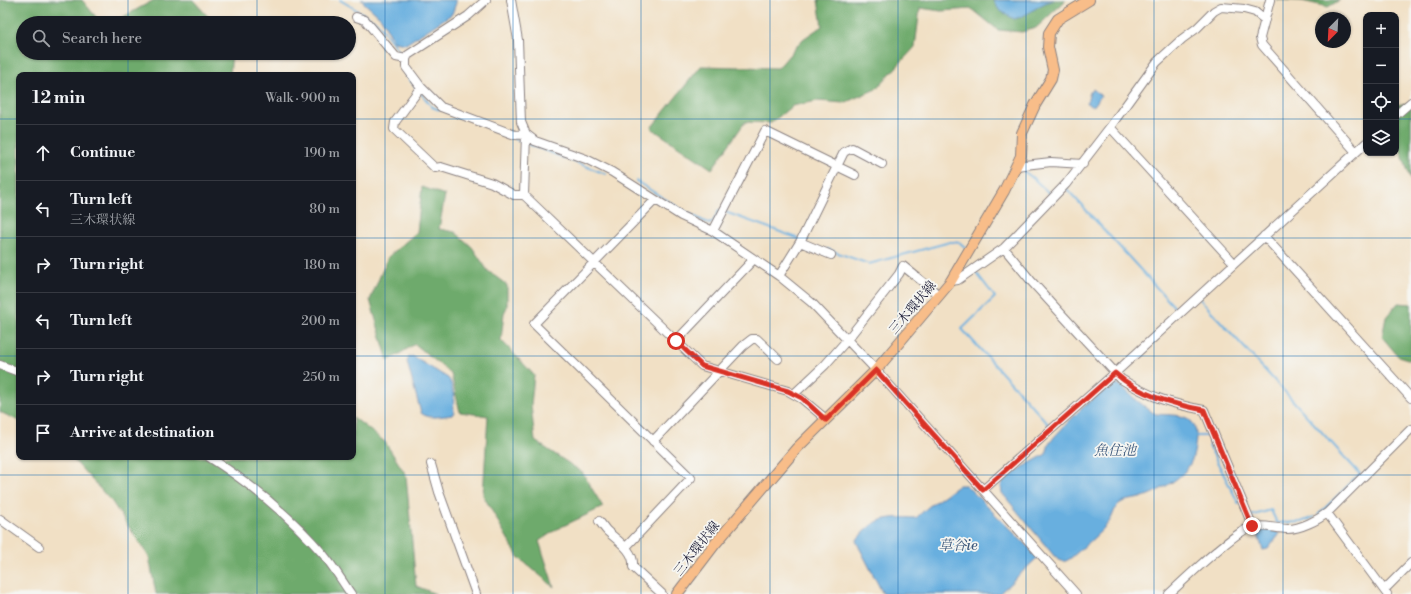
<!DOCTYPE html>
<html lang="en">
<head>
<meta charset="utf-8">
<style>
  body { margin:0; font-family:"Libre Bodoni","Noto Serif JP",serif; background:#20242c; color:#f1f3f6 }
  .controls { position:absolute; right:12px; top:12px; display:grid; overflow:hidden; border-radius:8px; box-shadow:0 1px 3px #0004 }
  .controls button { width:36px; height:36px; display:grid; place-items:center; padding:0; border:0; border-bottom:1px solid #363941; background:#171b24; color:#f1f3f6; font:20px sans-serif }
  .compass { position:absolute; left:1315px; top:12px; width:36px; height:36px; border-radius:50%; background:#171b24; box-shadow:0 1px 3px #0004; rotate:204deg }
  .stop { position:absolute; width:12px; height:12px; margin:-9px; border:3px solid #d93025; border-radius:50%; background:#fff }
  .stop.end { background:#d93025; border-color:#fff; box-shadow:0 1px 4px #0008 }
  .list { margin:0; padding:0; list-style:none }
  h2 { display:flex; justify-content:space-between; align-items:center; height:52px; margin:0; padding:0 16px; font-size:17px }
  h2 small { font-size:13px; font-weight:400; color:#9ea1a6 }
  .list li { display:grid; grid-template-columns:26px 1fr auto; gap:12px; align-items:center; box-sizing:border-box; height:56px; padding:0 16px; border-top:1px solid #363941 }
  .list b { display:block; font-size:15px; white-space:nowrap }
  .list p { margin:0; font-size:13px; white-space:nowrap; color:#9ea1a6 }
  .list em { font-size:13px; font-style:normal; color:#9ea1a6 }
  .icon { flex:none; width:22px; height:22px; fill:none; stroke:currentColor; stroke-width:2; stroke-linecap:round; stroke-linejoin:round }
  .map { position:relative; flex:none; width:1411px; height:594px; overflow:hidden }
  .search { position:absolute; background:#171b24; box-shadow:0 1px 3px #0004; left:16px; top:16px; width:340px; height:44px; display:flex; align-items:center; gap:10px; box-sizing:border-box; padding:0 14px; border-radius:22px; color:#9ea1a6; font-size:15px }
  .panel { position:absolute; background:#171b24; box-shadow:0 1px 3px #0004; left:16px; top:72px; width:340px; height:388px; border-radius:8px }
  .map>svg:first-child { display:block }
  .forest { fill:#6eaa6c; stroke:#486654 }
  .water { fill:#68afdf; stroke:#45688d }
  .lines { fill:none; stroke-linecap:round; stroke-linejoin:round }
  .stream { stroke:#68afdf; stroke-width:2 }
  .minor-casing { stroke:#8a8180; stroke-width:10 }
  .major-casing { stroke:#8a8180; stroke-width:12 }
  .minor { stroke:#fff; stroke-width:8 }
  .major { stroke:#f8bd89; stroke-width:10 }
  .route { stroke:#d93025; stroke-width:5 }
  .grid { fill:none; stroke:#1f6fb2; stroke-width:1; stroke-opacity:0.55 }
  .labels { text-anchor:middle; stroke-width:3.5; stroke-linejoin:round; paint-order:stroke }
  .street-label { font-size:13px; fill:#22223b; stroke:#f6f6f2 }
  .water-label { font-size:14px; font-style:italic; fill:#3e5a7d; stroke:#f6f6f2 }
</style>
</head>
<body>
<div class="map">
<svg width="1411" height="594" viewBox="0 0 1411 594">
  <rect width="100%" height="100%" fill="#f6f6f2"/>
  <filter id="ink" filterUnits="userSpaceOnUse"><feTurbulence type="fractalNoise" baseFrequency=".025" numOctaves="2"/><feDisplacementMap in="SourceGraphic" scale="8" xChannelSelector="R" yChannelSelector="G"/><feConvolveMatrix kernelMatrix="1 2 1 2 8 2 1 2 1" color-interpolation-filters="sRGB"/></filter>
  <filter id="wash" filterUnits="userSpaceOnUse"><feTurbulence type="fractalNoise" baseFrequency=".012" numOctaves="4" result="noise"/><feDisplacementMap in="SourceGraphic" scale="16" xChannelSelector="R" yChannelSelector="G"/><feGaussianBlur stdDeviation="0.9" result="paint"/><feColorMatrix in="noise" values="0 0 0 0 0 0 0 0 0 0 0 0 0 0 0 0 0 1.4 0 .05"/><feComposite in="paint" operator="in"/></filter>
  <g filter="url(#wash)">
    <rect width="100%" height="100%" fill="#f1e0c5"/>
    <!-- forest -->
    <path class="forest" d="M0 0H82L101 23H23V53H232L230 75H19V421L0 412Z
      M154 0H193L214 23H112Z
      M818 0H1066L1036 28 1022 32 998 30 972 9 941 11 920 8 915 47 876 89 844 103 817 101 792 106 771 123 745 122 712 169 651 128 701 66 778 68 803 39 822 26Z
      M1276 0H1340L1328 7 1302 1Z
      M1411 103V180L1400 149 1396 148V105Z
      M422 187 445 195 439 229 455 232 472 247 488 271 507 285V307L504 313 501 340 534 375 531 405 535 441 582 472 603 507 559 528 539 541 554 587 518 557 483 495 488 416 460 412 451 374 415 344 388 361 370 300 388 257 417 232Z
      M1398 303 1411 304V360L1398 356 1382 337 1386 317Z
      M353 417 385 442 406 475 416 586 436 594H156L149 557 112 502 71 457H353Z"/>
    <!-- water -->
    <path class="water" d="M361 0H456V3L452 14 406 44 394 42 381 18Z
      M993 0H1054C1039 3 1029 16 1014 19L999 10Z
      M1093 89 1101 96 1093 107 1087 103 1090 92Z
      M412 356 448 378C455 386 453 401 454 412L452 415C443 416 429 420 421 413L407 362 409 357Z
      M1115 381H1117L1116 383 1118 385 1119 384 1135 399 1152 412 1156 414C1174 416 1197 411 1196 438 1195 448 1194 459 1188 467 1181 479 1156 493 1143 497 1136 500 1125 499 1119 504 1114 508 1113 517 1109 522 1101 533 1082 548 1071 558 1064 563 1062 562 1055 557L1002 493C1002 491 1001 488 1001 486 1002 477 1038 459 1046 454L1049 444 1055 436 1079 411 1110 384Z
      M959 485H966L1038 557 999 594H883L856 541C875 516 887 517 916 518L928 507Z
      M1256 529 1274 531 1279 533V535L1268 549 1263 550Z"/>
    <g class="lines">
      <!-- stream -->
      <path class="stream" d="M340 0 377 22 402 55
        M406 73 407 76 417 89
        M420 92 432 107 440 110
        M513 138 524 143
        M528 144 606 174
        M1021 169 1034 179 1052 196
        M636 181 684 211 709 224 713 222 719 210 721 211
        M1065 189 1066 188 1178 311
        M725 212 800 239
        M827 249 869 264 950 242H959L966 248
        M975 271 995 297 962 329 1051 427
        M1200 299 1360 474 1318 515
        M1196 436H1209V446L1239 504
        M1251 516 1271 510 1277 523 1301 522 1314 517"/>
    </g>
  </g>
  <g filter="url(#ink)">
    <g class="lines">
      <defs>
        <path id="minor" d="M486 0 468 16 408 55 406 59V67L421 87 441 107 515 135 526 134 524 195 702 366 788 391 802 399 826 419
          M511 0 518 40 521 122 526 134 535 141 586 159 612 172 681 216 713 231 779 276 812 303 876 370 1076 594
          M1270 0 1260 38 1262 45 1356 152
          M356 17 365 20 396 57 406 59
          M421 87 395 122 394 129 435 168 441 167 492 183 514 195H524
          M1396 115 1411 102
          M1110 127 1234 263
          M1016 166 1051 162 1083 164
          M713 231 765 131 855 175
          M1264 236 1411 398
          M800 242 831 255
          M1004 248 1032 282 1121 379C1150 397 1171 404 1204 410L1253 527
          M779 276 800 242 844 152 852 148 882 164
          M951 281 958 280 1004 248 1066 184 1110 127 1157 62 1182 39 1197 28 1214 11 1221 7 1244 9 1255 12 1265 20
          M676 341 754 259
          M0 365 19 372
          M794 394 825 365 847 340 899 274 903 266 939 295
          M653 441 743 346 752 339H757L778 359
          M209 457C251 484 290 516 323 554 333 566 342 581 351 594
          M431 464 439 492 476 594
          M983 490 1115 373 1366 143
          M1327 513 1387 594
          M0 519 39 547
          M599 521C602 524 604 528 607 531 618 541 635 551 633 567L662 594
          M626 547 691 478 534 324 655 200
          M1384 590 1411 563
          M1169 594C1183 581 1237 529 1252 527 1263 524 1277 529 1288 529 1300 529 1318 520 1327 513L1411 429"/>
        <path id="major" d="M677 594 715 544 797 448 876 370 951 281 1004 191 1021 156 1022 133 1035 105 1051 79 1053 70 1048 47 1049 33 1058 19 1089 0"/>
      </defs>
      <!-- minor casing -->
      <use href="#minor" class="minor-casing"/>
      <!-- major casing -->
      <use href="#major" class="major-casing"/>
      <!-- minor -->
      <use href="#minor" class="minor"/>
      <!-- major -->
      <use href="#major" class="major"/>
    </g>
  </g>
  <g class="lines" filter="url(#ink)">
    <!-- route -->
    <path class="route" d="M676 341 702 366 788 391 802 398 826 420 876 370 983 490 1115 373C1139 395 1172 404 1204 410L1252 526"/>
  </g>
  <!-- grid -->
  <path class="grid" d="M128 0V23M257 0V23M385 0V594M513 0V594M641 0V594M770 0V594M898 0V594M1026 0V594M1154 0V594M1283 0V594M128 53V75M257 53V75M0 119H19M353 119H1366M1396 119H1411M0 238H19M353 238H1411M0 356H19M353 356H1411M128 457V594M257 457V594M0 475H1411"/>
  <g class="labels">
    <!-- street labels -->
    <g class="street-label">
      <text transform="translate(912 307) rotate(-50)" y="5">三木環状線</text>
      <text transform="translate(696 548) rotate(-52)" y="5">三木環状線</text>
    </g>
    <!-- water labels -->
    <g class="water-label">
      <text x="1115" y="455">魚住池</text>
      <text x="958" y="550">草谷ie</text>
    </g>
  </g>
</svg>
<div class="controls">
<button>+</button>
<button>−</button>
<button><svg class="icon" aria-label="locate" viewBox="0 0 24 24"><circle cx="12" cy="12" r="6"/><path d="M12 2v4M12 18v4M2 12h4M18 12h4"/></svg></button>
<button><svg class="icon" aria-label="layers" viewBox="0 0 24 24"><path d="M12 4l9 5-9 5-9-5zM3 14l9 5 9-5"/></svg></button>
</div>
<svg class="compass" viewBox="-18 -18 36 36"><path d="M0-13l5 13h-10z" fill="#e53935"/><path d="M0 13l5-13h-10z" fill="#9ea1a6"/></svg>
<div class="stop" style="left:676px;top:341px"></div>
<div class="stop end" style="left:1252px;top:526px"></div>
<div class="search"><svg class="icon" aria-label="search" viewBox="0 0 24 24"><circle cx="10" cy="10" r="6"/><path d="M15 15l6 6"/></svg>Search here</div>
<section class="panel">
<h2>12 min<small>Walk · 900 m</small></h2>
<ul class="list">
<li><svg class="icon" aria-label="ahead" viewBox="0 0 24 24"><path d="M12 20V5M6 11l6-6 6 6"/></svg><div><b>Continue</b></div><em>190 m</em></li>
<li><svg class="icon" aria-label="left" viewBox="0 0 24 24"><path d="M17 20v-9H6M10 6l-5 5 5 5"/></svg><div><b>Turn left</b><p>三木環状線</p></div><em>80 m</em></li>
<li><svg class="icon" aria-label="right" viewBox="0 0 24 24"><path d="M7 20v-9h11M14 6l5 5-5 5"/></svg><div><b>Turn right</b></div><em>180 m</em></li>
<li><svg class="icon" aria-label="left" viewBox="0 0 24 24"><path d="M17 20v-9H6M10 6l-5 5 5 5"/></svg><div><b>Turn left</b></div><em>200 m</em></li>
<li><svg class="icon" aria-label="right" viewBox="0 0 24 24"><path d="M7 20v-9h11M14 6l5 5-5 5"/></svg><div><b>Turn right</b></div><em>250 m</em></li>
<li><svg class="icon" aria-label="arrive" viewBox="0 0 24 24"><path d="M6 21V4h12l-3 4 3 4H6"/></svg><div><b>Arrive at destination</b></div></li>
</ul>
</section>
</div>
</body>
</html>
